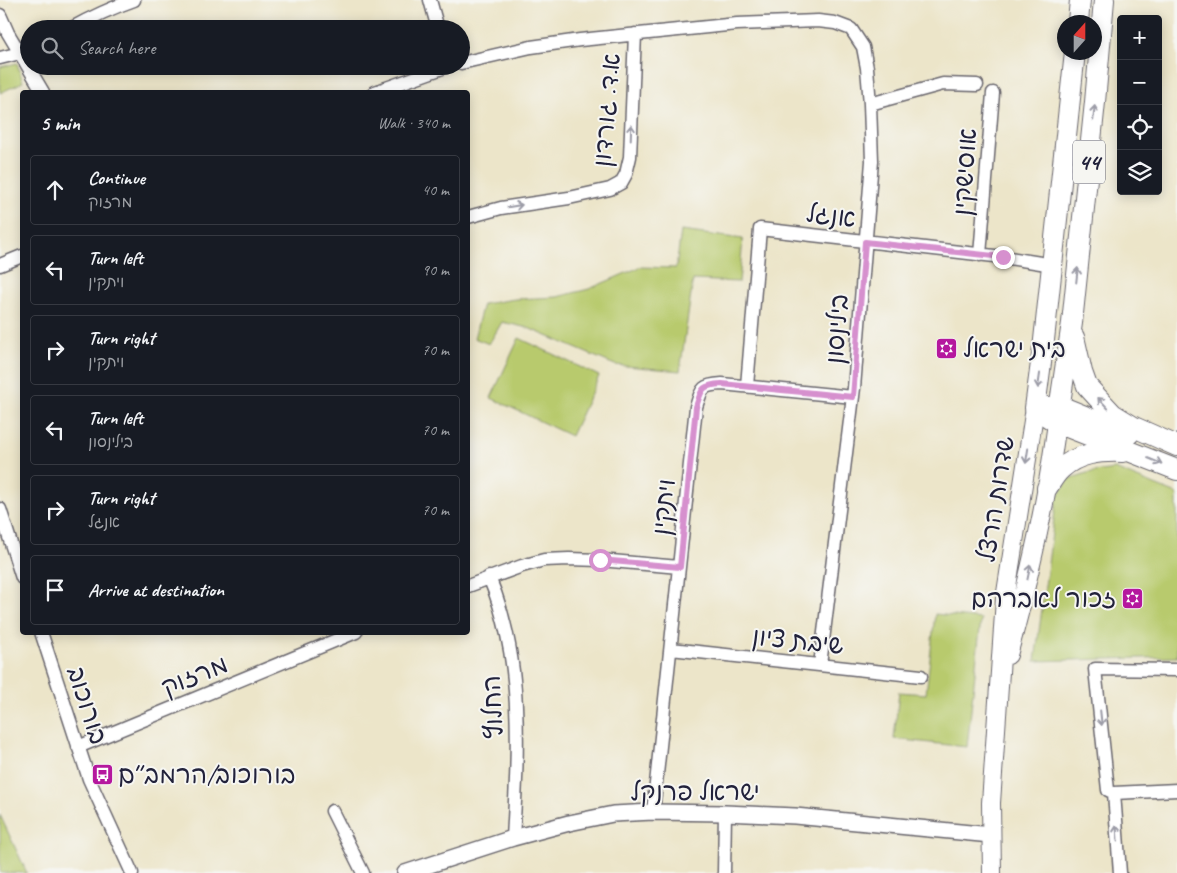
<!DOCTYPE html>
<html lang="en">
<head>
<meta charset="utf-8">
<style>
  body { margin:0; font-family:Caveat,"Playpen Sans Hebrew",sans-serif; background:#20242c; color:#f1f3f6 }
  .controls { position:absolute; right:15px; top:15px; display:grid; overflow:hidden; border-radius:5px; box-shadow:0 2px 12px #0003 }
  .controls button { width:45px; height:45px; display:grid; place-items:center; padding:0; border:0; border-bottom:1px solid #363941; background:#171b24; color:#f1f3f6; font:25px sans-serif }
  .compass { position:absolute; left:1057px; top:15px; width:45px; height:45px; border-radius:50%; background:#171b24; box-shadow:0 2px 12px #0003; rotate:21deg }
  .stop { position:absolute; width:15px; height:15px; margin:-11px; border:4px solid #d690ce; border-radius:50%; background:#fff }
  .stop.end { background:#d690ce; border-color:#fff; box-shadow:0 1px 5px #0008 }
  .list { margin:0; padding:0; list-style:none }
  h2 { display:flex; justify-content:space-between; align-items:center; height:65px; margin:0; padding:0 20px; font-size:21px }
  h2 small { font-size:16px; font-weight:400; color:#9ea1a6 }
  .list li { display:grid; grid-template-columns:32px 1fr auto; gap:15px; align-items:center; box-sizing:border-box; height:70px; margin:0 10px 10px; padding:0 10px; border:1px solid #363941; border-radius:5px }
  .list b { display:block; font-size:19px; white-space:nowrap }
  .list p { margin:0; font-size:16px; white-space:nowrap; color:#9ea1a6 }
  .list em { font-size:16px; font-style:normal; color:#9ea1a6 }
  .icon { flex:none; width:28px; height:28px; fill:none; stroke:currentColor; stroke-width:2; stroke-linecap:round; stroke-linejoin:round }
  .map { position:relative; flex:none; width:1177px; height:873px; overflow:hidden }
  .search { position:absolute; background:#171b24; box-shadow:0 2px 12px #0003; left:20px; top:20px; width:450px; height:55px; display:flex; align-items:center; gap:12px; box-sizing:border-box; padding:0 18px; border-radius:28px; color:#9ea1a6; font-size:19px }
  .panel { position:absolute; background:#171b24; box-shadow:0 2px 12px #0003; left:20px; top:90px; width:450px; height:545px; border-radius:5px }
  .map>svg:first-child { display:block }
  .green { fill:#b8ca6d; stroke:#6d7654 }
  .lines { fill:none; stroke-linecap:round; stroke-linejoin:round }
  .minor-casing { stroke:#69666d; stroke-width:15 }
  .tertiary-casing { stroke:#69666d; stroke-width:18 }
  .secondary-casing { stroke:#69666d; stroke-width:20 }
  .trunk-casing { stroke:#69666d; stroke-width:22 }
  .minor { stroke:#fff; stroke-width:12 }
  .tertiary { stroke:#fff; stroke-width:15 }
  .secondary { stroke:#fff; stroke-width:18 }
  .trunk { stroke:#fff; stroke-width:20 }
  .oneway { stroke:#9c9ca7 }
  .route { stroke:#d690ce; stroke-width:6 }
  .labels { text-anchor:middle; stroke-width:4; stroke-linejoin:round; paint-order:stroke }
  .shield { fill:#f6f6f2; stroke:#626272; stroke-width:1 }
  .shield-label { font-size:24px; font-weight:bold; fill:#22223b }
  .street-label { font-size:25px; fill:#22223b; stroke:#f6f6f2 }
  .poi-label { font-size:25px; fill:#22223b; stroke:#f6f6f2; text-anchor:start }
</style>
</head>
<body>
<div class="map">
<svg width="1177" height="873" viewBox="0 0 1177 873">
  <rect width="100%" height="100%" fill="#f6f6f2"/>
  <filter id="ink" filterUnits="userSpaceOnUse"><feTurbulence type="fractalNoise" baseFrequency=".02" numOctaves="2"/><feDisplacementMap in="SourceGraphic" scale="10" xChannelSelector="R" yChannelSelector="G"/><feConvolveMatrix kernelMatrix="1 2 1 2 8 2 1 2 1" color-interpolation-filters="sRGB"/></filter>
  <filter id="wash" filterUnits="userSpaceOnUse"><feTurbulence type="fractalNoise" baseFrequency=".0096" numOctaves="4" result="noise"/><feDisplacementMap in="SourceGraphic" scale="20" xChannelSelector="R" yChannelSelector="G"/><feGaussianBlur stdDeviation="1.12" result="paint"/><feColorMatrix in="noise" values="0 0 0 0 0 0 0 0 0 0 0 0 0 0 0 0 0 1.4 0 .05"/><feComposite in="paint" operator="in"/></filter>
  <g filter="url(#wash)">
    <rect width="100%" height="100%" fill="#ece5c9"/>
    <!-- green -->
    <path class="green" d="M17 63 23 82 0 93V67Z
      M681 231 743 239 739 282 693 280 680 371 615 365 528 328 502 322 489 344 474 338 483 304 515 299 557 297 589 289 640 267 676 268Z
      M519 338 599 376 571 436 491 398Z
      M1115 469 1177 494V657L1035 661 1057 496 1069 479 1087 473Z
      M935 614 981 619 967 747 894 739 899 692 926 694Z
      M0 815 27 873H0Z"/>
  </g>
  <g filter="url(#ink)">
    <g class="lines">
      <defs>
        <path id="minor" d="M430 0 438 29
          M0 15 8 33 43 92
          M70 29C90 18 111 8 134 0
          M0 58 20 53 29 49
          M461 63 531 47 580 40 737 24 818 21 835 23 851 29 863 47 867 68 870 104 872 161 854 388 820 665
          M375 92 448 66
          M870 104 943 84 977 85
          M468 217 501 208 569 198 610 189 621 183 626 174 630 157 635 34
          M980 255 993 93
          M0 265 22 256
          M747 386 760 229 1003 257 1053 265
          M0 509 22 578
          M489 577C524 660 518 750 513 838
          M468 586 522 566 544 560 569 559 600 560 679 567
          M41 632 89 779 132 873
          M671 649 921 676
          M1177 670 1095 669 1108 790 1114 793 1177 790
          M78 747 356 632
          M1114 793 1120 873
          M332 811 363 873
          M653 812 696 407C702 388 702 385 722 384L853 397
          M724 873 725 813"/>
        <path id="tertiary" d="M405 873 513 838 569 823 613 814 653 812 725 813 795 816 991 835"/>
        <path id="secondary" d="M1008 655C1023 600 1037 544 1047 487 1051 466 1054 444 1057 423
          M992 873 991 803 1005 599 1035 408"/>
        <path id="trunk" d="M1078 22 1080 0
          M1074 337 1082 372 1087 386 1097 397 1113 414 1134 427 1177 446
          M1048 407 1060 406 1129 434
          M1035 408 1044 340 1075 52
          M1045 415 1057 423 1177 470
          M1057 423 1072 323 1095 102 1104 0
          M1047 488C1051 482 1055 474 1061 469 1078 453 1100 451 1123 452"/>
      </defs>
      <!-- minor casing -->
      <use href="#minor" class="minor-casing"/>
      <!-- tertiary casing -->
      <use href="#tertiary" class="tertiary-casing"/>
      <!-- secondary casing -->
      <use href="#secondary" class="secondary-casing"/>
      <!-- trunk casing -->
      <use href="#trunk" class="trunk-casing"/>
      <!-- minor -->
      <use href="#minor" class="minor"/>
      <!-- tertiary -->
      <use href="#tertiary" class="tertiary"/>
      <!-- secondary -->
      <use href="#secondary" class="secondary"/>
      <!-- trunk -->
      <use href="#trunk" class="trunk"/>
    </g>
    <!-- one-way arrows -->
    <defs><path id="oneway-shaft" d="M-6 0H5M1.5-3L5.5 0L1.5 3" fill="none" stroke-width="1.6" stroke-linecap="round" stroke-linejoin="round" transform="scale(1.25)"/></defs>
    <g class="oneway">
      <use href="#oneway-shaft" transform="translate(1094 113) rotate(-84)"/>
      <use href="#oneway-shaft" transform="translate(631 132) rotate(-88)"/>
      <use href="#oneway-shaft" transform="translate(515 206) rotate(-9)"/>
      <use href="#oneway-shaft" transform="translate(1077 275) rotate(-84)"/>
      <use href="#oneway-shaft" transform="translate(1039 381) rotate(98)"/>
      <use href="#oneway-shaft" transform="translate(1103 403) rotate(-133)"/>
      <use href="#oneway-shaft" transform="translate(1027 456) rotate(99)"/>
      <use href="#oneway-shaft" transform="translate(1155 461) rotate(22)"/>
      <use href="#oneway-shaft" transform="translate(1029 572) rotate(-78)"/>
      <use href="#oneway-shaft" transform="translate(1101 718) rotate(84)"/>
      <use href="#oneway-shaft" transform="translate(1117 833) rotate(-94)"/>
    </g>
  </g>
  <g class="lines" filter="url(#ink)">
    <!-- route -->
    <path class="route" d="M600 560 680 567 696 407C702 388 702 385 722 384L853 397 865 242 1003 257"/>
  </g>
  <!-- icons -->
  <defs>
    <symbol id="synagogue-square" viewBox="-11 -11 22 22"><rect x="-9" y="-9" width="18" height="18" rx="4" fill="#b5179e" stroke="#f6f6f2"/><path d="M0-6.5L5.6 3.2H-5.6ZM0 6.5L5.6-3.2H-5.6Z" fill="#fff"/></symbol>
    <symbol id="bus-square" viewBox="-11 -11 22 22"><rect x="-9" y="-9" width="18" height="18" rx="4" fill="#b5179e" stroke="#f6f6f2"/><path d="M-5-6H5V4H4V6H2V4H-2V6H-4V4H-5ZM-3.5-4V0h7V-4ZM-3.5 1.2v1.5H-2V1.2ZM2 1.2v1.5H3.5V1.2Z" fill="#fff"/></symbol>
  </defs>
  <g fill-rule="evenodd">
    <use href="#synagogue-square" x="934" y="336" width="25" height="25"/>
    <use href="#synagogue-square" x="1120" y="586" width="25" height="25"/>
    <use href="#bus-square" x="90" y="762" width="25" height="25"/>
  </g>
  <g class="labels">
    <!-- shield labels -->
    <rect class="shield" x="1073" y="140.5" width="32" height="43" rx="4"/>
    <g class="shield-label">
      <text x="1089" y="170">44</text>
    </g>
    <!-- street labels -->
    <g class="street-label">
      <text transform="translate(606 110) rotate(-85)" y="9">א.ד. גורדון</text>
      <text transform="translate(964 172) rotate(-86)" y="9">אוסישקין</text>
      <text transform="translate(831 215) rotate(7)" y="9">אנגל</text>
      <text transform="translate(836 329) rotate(-86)" y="9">בילינסון</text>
      <text transform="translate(995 499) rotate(-81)" y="9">שדרות הרצל</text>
      <text transform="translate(663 507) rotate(-84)" y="9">ויתקין</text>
      <text transform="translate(798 640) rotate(6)" y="9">שיבת ציון</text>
      <text transform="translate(194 675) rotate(-22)" y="9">מרזוק</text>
      <text transform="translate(88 705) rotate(72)" y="9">בורוכוב</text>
      <text transform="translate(492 707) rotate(-93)" y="9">החלוץ</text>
      <text x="695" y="800">ישראל פרנקל</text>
    </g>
    <!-- poi labels -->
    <g class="poi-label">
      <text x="963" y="357">בית ישראל</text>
      <text x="1116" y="607" text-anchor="end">זכור לאברהם</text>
      <text x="118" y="783">בורוכוב/הרמב״ם</text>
    </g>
  </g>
</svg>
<div class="controls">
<button>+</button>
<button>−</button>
<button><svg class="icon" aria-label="locate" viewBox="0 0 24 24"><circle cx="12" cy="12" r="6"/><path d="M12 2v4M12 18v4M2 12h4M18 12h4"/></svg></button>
<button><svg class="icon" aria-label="layers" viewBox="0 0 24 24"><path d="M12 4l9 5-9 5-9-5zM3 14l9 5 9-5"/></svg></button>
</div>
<svg class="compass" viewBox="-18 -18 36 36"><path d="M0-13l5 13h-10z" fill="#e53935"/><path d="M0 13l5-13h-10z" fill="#9ea1a6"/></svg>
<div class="stop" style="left:600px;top:560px"></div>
<div class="stop end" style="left:1003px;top:257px"></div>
<div class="search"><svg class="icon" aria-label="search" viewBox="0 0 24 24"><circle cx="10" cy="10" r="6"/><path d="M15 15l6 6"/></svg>Search here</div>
<section class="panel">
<h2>5 min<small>Walk · 340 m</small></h2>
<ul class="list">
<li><svg class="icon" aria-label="ahead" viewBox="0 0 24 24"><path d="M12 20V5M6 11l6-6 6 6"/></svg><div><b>Continue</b><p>מרזוק</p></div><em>40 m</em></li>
<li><svg class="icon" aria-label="left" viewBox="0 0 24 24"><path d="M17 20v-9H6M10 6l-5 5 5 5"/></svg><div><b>Turn left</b><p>ויתקין</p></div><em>90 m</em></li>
<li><svg class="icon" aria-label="right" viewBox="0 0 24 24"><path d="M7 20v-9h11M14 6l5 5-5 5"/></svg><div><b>Turn right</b><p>ויתקין</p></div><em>70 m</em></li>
<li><svg class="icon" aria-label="left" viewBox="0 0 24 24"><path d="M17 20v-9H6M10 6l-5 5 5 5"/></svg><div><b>Turn left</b><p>בילינסון</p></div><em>70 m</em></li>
<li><svg class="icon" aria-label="right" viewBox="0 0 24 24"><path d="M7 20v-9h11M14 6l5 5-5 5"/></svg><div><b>Turn right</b><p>אנגל</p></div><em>70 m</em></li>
<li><svg class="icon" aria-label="arrive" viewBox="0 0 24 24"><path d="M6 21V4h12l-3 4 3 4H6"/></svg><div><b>Arrive at destination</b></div></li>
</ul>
</section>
</div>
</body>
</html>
